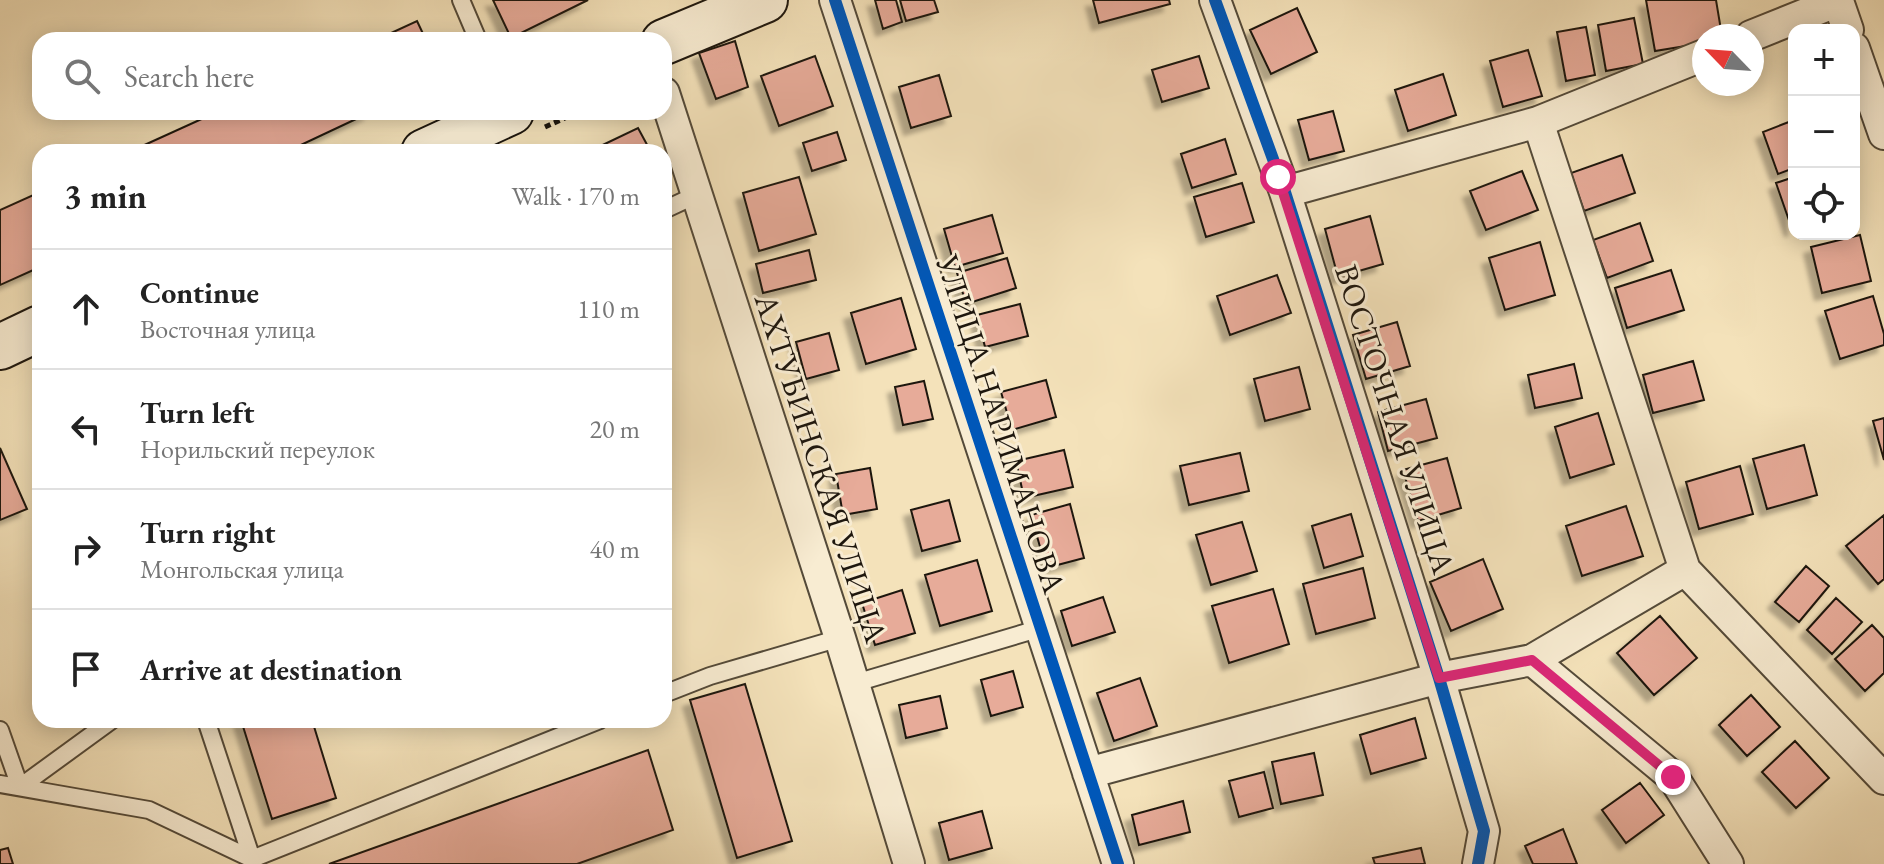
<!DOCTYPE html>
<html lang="en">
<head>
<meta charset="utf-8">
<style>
  body { margin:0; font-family:"EB Garamond",serif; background:#f6f6f6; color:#222 }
  .controls { position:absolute; right:24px; top:24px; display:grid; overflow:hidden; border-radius:16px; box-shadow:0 4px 20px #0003 }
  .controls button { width:72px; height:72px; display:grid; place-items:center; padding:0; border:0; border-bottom:2px solid #e0e0e0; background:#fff; color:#222; font:40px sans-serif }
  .compass { position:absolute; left:1692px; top:24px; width:72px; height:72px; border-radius:50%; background:#fff; box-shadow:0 4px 20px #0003; rotate:295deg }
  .stop { position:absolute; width:24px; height:24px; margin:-18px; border:6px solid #db2777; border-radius:50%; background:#fff }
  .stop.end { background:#db2777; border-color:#fff; box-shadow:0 2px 8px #0008 }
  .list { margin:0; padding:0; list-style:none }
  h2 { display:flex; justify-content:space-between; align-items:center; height:104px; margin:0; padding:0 32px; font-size:34px }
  h2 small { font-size:26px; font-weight:400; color:#767676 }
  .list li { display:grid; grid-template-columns:52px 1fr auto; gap:24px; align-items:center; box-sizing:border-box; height:120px; padding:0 32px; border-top:2px solid #e0e0e0 }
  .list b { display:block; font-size:30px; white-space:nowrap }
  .list p { margin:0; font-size:26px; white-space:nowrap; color:#767676 }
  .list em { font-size:26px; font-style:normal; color:#767676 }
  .icon { flex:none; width:44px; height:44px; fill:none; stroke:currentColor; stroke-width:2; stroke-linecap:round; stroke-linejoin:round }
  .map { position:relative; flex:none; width:1884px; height:864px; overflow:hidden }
  .search { position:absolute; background:#fff; box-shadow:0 4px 20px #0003; left:32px; top:32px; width:640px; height:88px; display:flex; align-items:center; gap:20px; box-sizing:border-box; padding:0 28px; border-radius:24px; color:#767676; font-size:30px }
  .panel { position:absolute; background:#fff; box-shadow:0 4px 20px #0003; left:32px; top:144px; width:640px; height:584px; border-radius:24px }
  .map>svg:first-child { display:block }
  .building { fill:#e7ab99; stroke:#1e170e; stroke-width:2; filter:url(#shadow) }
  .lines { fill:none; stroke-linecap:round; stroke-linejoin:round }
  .lane-casing { stroke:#544a39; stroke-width:20 }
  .street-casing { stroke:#544a39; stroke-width:34 }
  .secondary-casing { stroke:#1e170e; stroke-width:48 }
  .path { stroke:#1e170e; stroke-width:5; stroke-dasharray:6 4; stroke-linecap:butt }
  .lane { stroke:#f8ecd2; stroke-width:16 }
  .street { stroke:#f8ecd2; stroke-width:30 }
  .secondary { stroke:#f8ecd2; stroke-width:44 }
  .cycleway-casing { stroke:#f8ecd2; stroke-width:17 }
  .cycleway { stroke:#0057b8; stroke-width:12 }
  .route { stroke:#db2777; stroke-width:10 }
  .labels { text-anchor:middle; stroke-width:6; stroke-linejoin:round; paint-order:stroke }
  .street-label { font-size:32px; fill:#1e170e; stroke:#f8ecd2 }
</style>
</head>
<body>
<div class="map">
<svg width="1884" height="864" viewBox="0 0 1884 864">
  <defs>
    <filter id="shadow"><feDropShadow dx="-7" dy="7" stdDeviation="2" flood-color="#0004"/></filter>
  </defs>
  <rect width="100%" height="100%" fill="#f4e2ba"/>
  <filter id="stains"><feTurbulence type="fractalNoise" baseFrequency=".0025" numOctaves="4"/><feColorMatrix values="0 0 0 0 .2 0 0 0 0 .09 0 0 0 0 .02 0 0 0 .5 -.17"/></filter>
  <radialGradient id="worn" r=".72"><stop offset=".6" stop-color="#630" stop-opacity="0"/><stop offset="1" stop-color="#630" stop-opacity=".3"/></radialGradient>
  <!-- building -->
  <path class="building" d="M493 0H588L511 38Z
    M875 0H896L902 22 883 29Z
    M900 0H934L938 12 906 21Z
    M1093 0H1169L1170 4 1099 23Z
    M1646 0H1716L1722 36H1704V43L1655 51Z
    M1297 8 1317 52 1271 74 1250 30Z
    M1634 18 1643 64 1606 71 1598 25Z
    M417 21 426 40H376Z
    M1586 27 1595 75 1566 81 1557 32Z
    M735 41 748 87 716 99 699 53Z
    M1528 50 1542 96 1503 107 1490 61Z
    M815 56 833 106 779 126 761 76Z
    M1199 56 1209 88 1162 102 1152 70Z
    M1443 74 1456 115 1408 131 1395 90Z
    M939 75 951 116 911 128 899 87Z
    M1333 111 1344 151 1309 160 1298 120Z
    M217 112H371L286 152H129Z
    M1794 120V168L1778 174 1763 132Z
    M638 128 651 152H588Z
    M837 132 846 160 812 171 803 143Z
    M1225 139 1236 174 1192 188 1181 154Z
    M1622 155 1635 193 1584 211 1571 173Z
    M1522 171 1538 210 1486 230 1470 191Z
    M799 177 816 234 759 251 743 193Z
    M1794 177V229H1792L1776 183Z
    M1242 183 1254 222 1206 237 1194 197Z
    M40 192V267L0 285V210Z
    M992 215 1003 253 955 267 944 229Z
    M1370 216 1383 264 1338 277 1325 229Z
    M1640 223 1653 261 1607 278 1593 240Z
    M1860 235 1871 281 1822 293 1811 247Z
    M1540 242 1555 295 1505 310 1489 258Z
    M809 250 816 280 763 293 756 264Z
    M1007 258 1016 288 966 304 957 273Z
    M1671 270 1684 310 1627 328 1615 288Z
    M1277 275 1291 313 1230 335 1217 296Z
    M1873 296 1884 334V345L1840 359 1825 311Z
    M901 298 916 349 866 364 851 313Z
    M1020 304 1028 336 985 347 977 315Z
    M1397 322 1410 366 1366 379 1353 335Z
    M829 333 839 370 806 379 796 342Z
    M1693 361 1704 400 1653 413 1643 375Z
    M1574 364 1582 398 1535 408 1528 375Z
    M1299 367 1310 409 1265 421 1254 379Z
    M1046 380 1056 417 1012 430 1001 392Z
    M924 381 933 419 903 425 895 387Z
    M1426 399 1437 438 1388 451 1378 412Z
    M1598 413 1614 464 1570 478 1555 427Z
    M1884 418V460L1873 421Z
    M1804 445 1817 495 1767 509 1753 459Z
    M0 448 27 509 0 520Z
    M1064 450 1073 487 1024 498 1016 461Z
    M1240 453 1249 491 1189 505 1180 466Z
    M1447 458 1461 508 1418 521 1403 470Z
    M1740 466 1753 514 1699 529 1686 482Z
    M870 468 877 509 843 515 836 474Z
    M949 500 960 541 922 551 911 510Z
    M1070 504 1084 558 1046 568 1031 515Z
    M1626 506 1643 556 1582 576 1566 526Z
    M1351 514 1363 556 1324 568 1312 526Z
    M1884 515V579L1878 584 1846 546Z
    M1242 522 1257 571 1211 585 1196 535Z
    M1483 559 1503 609 1451 631 1430 582Z
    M977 560 992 611 940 626 925 575Z
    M1806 566 1829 586 1799 622 1775 602Z
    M1363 568 1375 618 1316 634 1303 584Z
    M1273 589 1289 644 1229 663 1212 606Z
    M902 590 915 633 875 645 862 603Z
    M1103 597 1115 632 1072 646 1061 611Z
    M1836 598 1862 622 1832 654 1807 630Z
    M1660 616 1697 658 1654 695 1617 653Z
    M1872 625 1884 638V673L1865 691 1835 659Z
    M1013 671 1023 707 991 716 981 680Z
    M1140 678 1157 726 1114 741 1097 693Z
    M745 684 792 841 737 858 690 700Z
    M1751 695 1780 727 1747 756 1719 725Z
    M940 696 947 728 906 738 899 705Z
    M1415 718 1426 758 1371 774 1360 735Z
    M241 720H312L336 798 272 819Z
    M1795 741 1829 778 1796 808 1762 772Z
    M648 750 673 830 577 864H329Z
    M1314 753 1323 795 1281 804 1272 762Z
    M1264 772 1273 808 1239 817 1229 781Z
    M1640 783 1664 815 1626 843 1602 810Z
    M1183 801 1190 832 1139 845 1132 815Z
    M982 811 992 848 949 860 939 823Z
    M1563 829 1577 864H1533L1525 846Z
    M8 848 13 864H0V850Z
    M1421 848 1425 864H1375L1373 858Z"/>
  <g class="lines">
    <defs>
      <path id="lane" d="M461 0 478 40
        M664 210 696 195
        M852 684 1041 628
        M664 694 710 676 840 638
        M206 720 252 859
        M0 730 20 787 112 720
        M0 784 149 810 252 859 600 720"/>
      <path id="street" d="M835 0 1118 864
        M1215 0 1285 192 1439 678 1484 831 1478 864
        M1751 36 1838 1 1848 30
        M1854 48 1884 134
        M664 93 840 638 909 864
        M1538 122 1685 570 1884 779
        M1285 192 1538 122 1704 55
        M1532 660 1673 777 1728 864
        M1088 773 1439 678 1532 660 1685 570"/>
      <path id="secondary" d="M664 42 765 0
        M424 152 511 112
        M0 347 40 328"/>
    </defs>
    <!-- lane casing -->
    <use href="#lane" class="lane-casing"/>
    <!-- street casing -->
    <use href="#street" class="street-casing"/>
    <!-- secondary casing -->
    <use href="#secondary" class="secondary-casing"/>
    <!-- path -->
    <path class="path" d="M545 127 578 112"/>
    <!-- lane -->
    <use href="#lane" class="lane"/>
    <!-- street -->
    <use href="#street" class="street"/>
    <!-- secondary -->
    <use href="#secondary" class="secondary"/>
    <defs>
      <path id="cycleway" d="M835 0 1118 864
        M1215 0 1285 192 1439 678 1484 831 1478 864"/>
    </defs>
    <!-- cycleway casing -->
    <use href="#cycleway" class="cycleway-casing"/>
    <!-- cycleway -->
    <use href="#cycleway" class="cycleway"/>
  </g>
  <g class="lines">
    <!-- route -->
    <path class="route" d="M1278 177 1439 678 1532 660 1673 777"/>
  </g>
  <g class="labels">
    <!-- street labels -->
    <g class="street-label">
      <text transform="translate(1395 419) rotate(72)" y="11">ВОСТОЧНАЯ УЛИЦА</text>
      <text transform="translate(1001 424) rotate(72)" y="11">УЛИЦА НАРИМАНОВА</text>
      <text transform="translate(821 468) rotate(72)" y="11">АХТУБИНСКАЯ УЛИЦА</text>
    </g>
  </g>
  <rect width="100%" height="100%" filter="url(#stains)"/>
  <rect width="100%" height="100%" fill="url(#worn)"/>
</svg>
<div class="controls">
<button>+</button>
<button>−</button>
<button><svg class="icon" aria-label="locate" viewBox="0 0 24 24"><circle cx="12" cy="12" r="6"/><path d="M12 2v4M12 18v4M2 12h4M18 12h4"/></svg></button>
</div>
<svg class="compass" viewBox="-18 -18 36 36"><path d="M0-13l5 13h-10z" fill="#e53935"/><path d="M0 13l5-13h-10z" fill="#767676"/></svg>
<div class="stop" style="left:1278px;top:177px"></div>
<div class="stop end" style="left:1673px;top:777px"></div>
<div class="search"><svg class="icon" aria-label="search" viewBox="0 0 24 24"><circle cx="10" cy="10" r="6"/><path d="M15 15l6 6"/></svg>Search here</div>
<section class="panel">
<h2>3 min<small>Walk · 170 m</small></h2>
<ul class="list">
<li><svg class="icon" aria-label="ahead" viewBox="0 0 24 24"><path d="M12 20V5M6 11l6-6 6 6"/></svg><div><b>Continue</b><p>Восточная улица</p></div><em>110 m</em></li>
<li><svg class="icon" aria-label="left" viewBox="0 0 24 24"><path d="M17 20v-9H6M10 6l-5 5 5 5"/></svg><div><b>Turn left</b><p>Норильский переулок</p></div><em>20 m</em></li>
<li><svg class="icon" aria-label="right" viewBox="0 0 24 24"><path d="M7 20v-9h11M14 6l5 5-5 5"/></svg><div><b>Turn right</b><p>Монгольская улица</p></div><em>40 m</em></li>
<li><svg class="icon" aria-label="arrive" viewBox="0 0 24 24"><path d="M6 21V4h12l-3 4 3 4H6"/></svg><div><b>Arrive at destination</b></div></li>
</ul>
</section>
</div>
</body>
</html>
